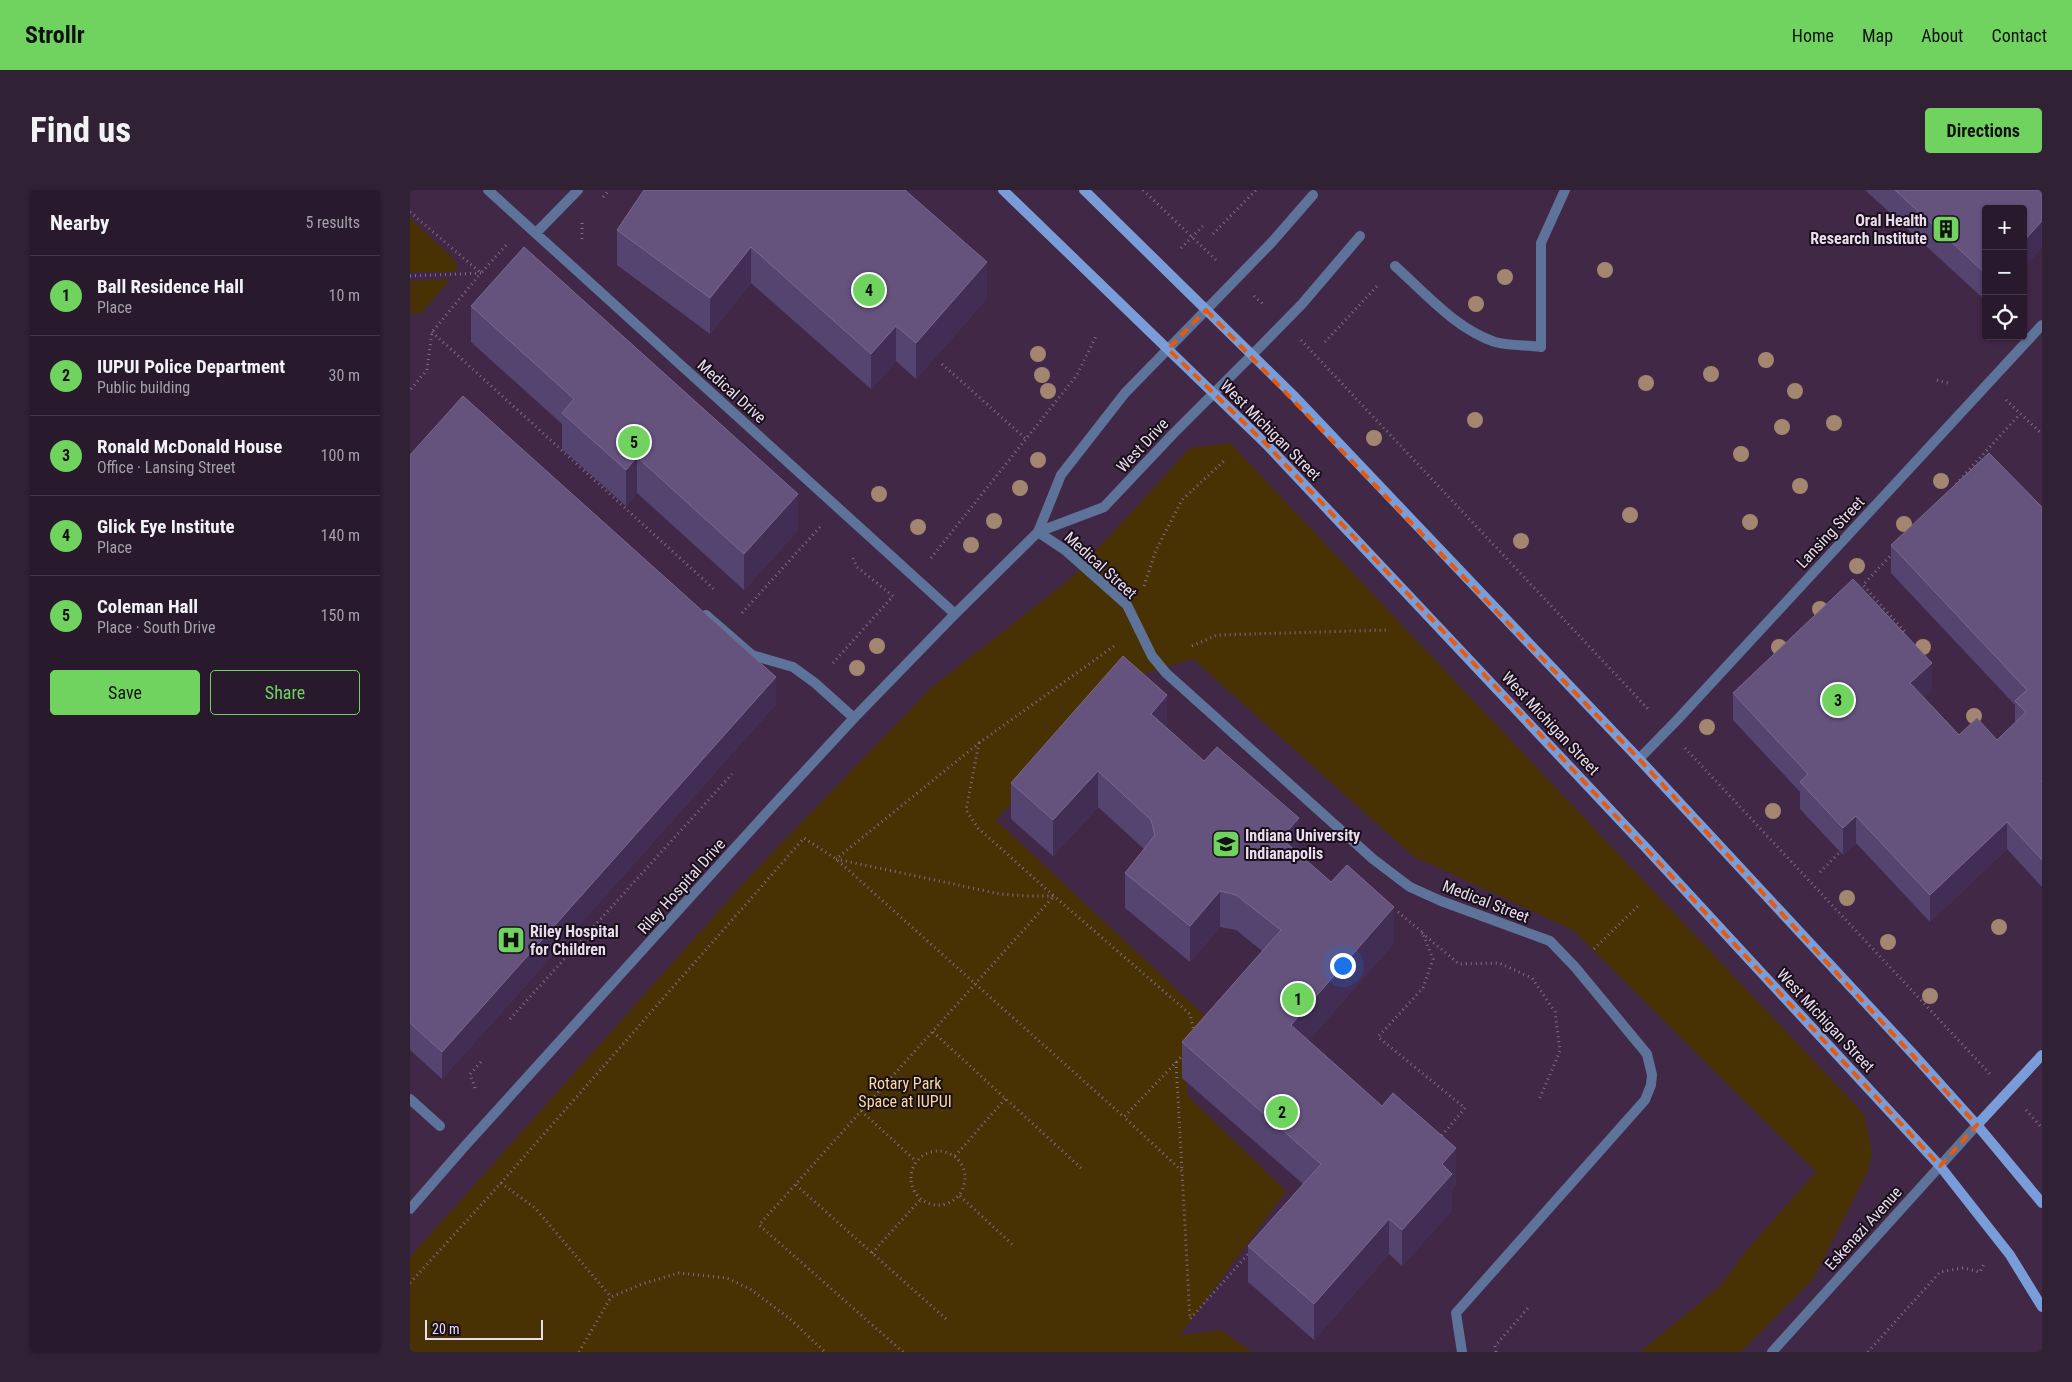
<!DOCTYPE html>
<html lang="en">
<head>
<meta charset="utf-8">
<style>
  body { margin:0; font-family:"Roboto Condensed",sans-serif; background:#302234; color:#f1f3f6 }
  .controls { position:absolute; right:15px; top:15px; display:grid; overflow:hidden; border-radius:5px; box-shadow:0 1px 4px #0004 }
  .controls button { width:45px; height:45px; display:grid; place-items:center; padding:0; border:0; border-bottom:1px solid #443848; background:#28192c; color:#f1f3f6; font:25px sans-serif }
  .scale { position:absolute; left:15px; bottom:12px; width:118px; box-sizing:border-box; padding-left:5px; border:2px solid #eadced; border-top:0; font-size:14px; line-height:18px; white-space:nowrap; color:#eadced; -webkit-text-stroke:4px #180f1a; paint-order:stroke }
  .you { position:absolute; left:932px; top:775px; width:18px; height:18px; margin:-12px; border:4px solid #fff; border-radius:50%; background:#1a73e8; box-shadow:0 0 0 8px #1a73e833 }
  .badge { display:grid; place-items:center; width:32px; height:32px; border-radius:50%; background:#70d35f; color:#111; font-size:16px; font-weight:700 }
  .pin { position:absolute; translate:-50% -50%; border:2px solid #fff; box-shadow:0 1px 5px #0006 }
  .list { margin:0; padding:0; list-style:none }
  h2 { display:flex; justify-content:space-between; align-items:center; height:65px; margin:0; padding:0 20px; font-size:21px }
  h2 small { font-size:16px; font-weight:400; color:#a5a0a9 }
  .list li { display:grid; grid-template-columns:32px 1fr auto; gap:15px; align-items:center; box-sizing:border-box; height:80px; padding:0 20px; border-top:1px solid #443848 }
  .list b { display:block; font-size:19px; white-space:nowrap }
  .list p { margin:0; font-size:16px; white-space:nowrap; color:#a5a0a9 }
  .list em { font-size:16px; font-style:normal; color:#a5a0a9 }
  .actions { display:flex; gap:10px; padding:15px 20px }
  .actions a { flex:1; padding:11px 0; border:1px solid #70d35f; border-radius:5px; text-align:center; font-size:18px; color:#70d35f }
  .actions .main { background:#70d35f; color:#111 }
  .icon { flex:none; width:28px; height:28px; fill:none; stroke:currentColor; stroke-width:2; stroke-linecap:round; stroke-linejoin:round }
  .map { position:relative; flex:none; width:1632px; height:1162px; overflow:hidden; border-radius:5px }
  header { display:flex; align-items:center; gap:30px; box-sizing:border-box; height:70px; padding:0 25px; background:#70d35f; color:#111 }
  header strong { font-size:24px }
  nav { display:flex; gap:28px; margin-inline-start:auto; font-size:18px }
  .intro { display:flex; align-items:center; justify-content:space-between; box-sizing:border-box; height:120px; padding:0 30px }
  h1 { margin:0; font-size:35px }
  .button { padding:12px 22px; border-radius:5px; background:#70d35f; color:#111; font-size:18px; font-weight:700 }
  main { display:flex; gap:30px; padding:0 30px }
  aside { flex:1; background:#28192c; border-radius:5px; box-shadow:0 1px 4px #0004 }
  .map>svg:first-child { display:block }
  .built { fill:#412846; fill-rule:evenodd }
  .green { fill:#483204 }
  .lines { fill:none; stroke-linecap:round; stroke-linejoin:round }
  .path { stroke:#816f85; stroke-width:3; stroke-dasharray:1 4; stroke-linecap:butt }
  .lane { stroke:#5d7399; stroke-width:10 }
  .street { stroke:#5d7399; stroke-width:10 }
  .secondary { stroke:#799dd8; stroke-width:10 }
  .tree { fill:#a3866f }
  .wall { fill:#554370 }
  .shaded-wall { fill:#422e55 }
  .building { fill:#65537e; stroke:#7a688f }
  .marked { fill:none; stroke:#e8590c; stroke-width:4; stroke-dasharray:10 6; stroke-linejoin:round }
  .labels { text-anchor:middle; stroke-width:4; stroke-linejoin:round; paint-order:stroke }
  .poi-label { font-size:16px; font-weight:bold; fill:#eadced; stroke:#180f1a; text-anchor:start }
  .street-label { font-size:16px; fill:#eadced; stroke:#180f1a }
  .park-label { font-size:16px; fill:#fdd99a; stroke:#180f1a }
</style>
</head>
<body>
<header>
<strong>Strollr</strong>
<nav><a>Home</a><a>Map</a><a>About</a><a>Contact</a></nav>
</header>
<div class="intro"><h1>Find us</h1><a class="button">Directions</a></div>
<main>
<aside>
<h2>Nearby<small>5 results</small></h2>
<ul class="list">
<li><span class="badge">1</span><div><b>Ball Residence Hall</b><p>Place</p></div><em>10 m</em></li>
<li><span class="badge">2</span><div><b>IUPUI Police Department</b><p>Public building</p></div><em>30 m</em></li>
<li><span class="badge">3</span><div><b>Ronald McDonald House</b><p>Office · Lansing Street</p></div><em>100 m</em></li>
<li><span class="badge">4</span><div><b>Glick Eye Institute</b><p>Place</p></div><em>140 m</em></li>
<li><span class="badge">5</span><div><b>Coleman Hall</b><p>Place · South Drive</p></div><em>150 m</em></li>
</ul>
<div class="actions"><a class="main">Save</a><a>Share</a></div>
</aside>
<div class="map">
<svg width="1632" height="1162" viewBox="0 0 1632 1162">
  <rect width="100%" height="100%" fill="#36213a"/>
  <!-- built -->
  <path class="built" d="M0 0H1632V1162H0ZM1576 19H1613V146H1576Z"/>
  <!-- green -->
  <path class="green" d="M0 28 45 70 47 78 45 82H0Z
    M40 89 12 123 1 124 0 91Z
    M820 253 1454 924 1462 962 1457 983 1403 1089 1331 1162H1230L1310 1096 1335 1062 1406 982 1163 740 1003 666 783 469 710 491 586 630 812 842 777 882V905L876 1001 770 1145 811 1140 842 1162H0V1067L340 686 521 498 660 389 780 258Z"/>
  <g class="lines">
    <!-- path -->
    <path class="path" d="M733 0 808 72
      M193 7 199 0
      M0 22 71 83 98 53
      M172 33V49
      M803 44 846 0
      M771 58 793 36
      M0 86 71 83 22 142 17 180 0 200
      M844 106 854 115
      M22 142 305 400
      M891 150 1240 521
      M915 152 969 94
      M532 174 616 249
      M1527 190 1541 194
      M1596 210 1632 244
      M1546 294 1610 224
      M1483 363 1453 395 1496 443
      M521 368 667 185 686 146
      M734 396 746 360 772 310 816 269
      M332 423 410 337
      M782 456 807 445 977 440
      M423 473 483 406 447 377 443 368
      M569 553 707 454
      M1275 558 1580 884
      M1410 682 1430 662
      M988 722 1012 742 1023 769 1013 798 968 847 1055 918 1030 948
      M1012 743 1049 774 1089 773 1122 788 1145 822 1150 861 1129 910
      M1184 759 1230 714
      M100 829 322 584
      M523 842 671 978
      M774 864 714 927 772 981 780 1129 841 1061
      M766 872 772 981
      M65 898 60 884 71 872
      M1616 920 1632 938
      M451 921 506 971
      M501 988a27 27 0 1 1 54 0a27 27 0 1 1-54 0Z
      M545 966 596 908
      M91 993 125 1018 201 1107
      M386 995 536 1129
      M550 1006 603 1055
      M462 1063 511 1009
      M0 1093 91 993 394 648 426 669 714 927
      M169 1162 201 1107 232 1094 269 1083 317 1088 340 1099 379 1128 415 1162
      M493 1162 349 1035 644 706 568 638 556 620 569 553 426 669 590 704 617 706H644L780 824 784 842
      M1086 1162 1085 1156 1118 1118
      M1458 1162 1530 1082 1553 1078 1570 1082 1574 1074"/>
    <!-- lane -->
    <path class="lane" d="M78 0 545 424
      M126 43 168 0
      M985 76C1015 103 1046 139 1085 152 1099 156 1117 155 1131 157
      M796 120 862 52 903 5
      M842 165 892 114 950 46
      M628 342 655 360 717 415 742 466 756 483 963 669 988 688 1000 697 1031 711 1140 751 1165 777 1237 864 1242 885 1241 895 1235 910 1046 1123 1052 1162"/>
    <!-- street -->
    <path class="street" d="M1131 157V53L1155 0
      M628 342 651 285 715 203 796 120
      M296 425 342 465 383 477 405 493 444 528
      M1229 569 1268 529 1632 135
      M0 909 30 936
      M0 1019 54 957 360 619 444 528 545 424 628 342 694 317 763 244 842 165
      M1362 1162 1567 935"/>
    <!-- secondary -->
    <path class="secondary" d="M593 0 857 255 1238 660 1530 976 1600 1065 1632 1117
      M674 0 883 205 1229 569 1504 865 1567 935 1632 1013
      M1567 935 1632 865"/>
  </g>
  <!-- trees -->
  <g class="tree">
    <circle cx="1195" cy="80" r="8"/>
    <circle cx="1095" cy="87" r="8"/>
    <circle cx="1066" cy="114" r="8"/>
    <circle cx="628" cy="164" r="8"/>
    <circle cx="1356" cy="170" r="8"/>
    <circle cx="1301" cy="184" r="8"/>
    <circle cx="632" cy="185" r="8"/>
    <circle cx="1236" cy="193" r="8"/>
    <circle cx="638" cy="201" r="8"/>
    <circle cx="1385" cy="201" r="8"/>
    <circle cx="1065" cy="230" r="8"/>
    <circle cx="1424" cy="233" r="8"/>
    <circle cx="1372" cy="237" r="8"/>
    <circle cx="964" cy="248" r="8"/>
    <circle cx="1331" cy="264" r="8"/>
    <circle cx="628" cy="270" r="8"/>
    <circle cx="1531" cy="291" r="8"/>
    <circle cx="1390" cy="296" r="8"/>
    <circle cx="610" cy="298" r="8"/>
    <circle cx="469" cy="304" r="8"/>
    <circle cx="1220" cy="325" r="8"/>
    <circle cx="584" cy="331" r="8"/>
    <circle cx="1340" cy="332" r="8"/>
    <circle cx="1494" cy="334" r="8"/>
    <circle cx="508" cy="337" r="8"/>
    <circle cx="1111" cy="351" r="8"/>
    <circle cx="561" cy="355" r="8"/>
    <circle cx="1447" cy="376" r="8"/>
    <circle cx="1410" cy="419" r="8"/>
    <circle cx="467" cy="456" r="8"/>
    <circle cx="1369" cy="457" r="8"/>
    <circle cx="1513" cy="457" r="8"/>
    <circle cx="447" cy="478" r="8"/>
    <circle cx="1564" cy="526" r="8"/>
    <circle cx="1297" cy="537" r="8"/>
    <circle cx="1363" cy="621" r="8"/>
    <circle cx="1437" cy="708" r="8"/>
    <circle cx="1589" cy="737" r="8"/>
    <circle cx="1478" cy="752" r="8"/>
    <circle cx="1520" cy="806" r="8"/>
  </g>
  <!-- wall -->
  <path class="wall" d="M234 0 577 108 506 189 486 171 461 199 341 93 300 144 207 75V40Z
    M1455 0H1632L1576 19V111Z
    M61 116 388 340 334 400 227 303 216 316 152 259V234L61 152Z
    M0 265 366 514 32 889 0 860Z
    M1632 317V697L1597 659 1520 732 1446 653 1433 665 1390 619V602L1323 530V503L1522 500 1514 507 1549 545 1587 550 1605 533V515L1481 383V355Z
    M757 538 889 664 984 753 898 851 1046 994 1042 999V1020L992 1076 979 1064 904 1150 838 1092V1056L893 994 772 888V852L852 761 826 740 810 737 780 772 715 718V683L734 659 688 617 643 666 601 629V593Z"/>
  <!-- shaded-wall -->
  <path class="shaded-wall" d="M1632 31V58L1613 79V52Z
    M341 57V93L300 144V108Z
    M577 72V108L506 189V153Z
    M486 136V171L461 199V164Z
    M227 267V303L216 316V280Z
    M388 304V340L334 400V364Z
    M1522 473V500L1500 520V493Z
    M366 487V514L32 889V862Z
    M757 505V541L741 524Z
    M688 581V617L643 666V630Z
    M1446 626V653L1433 665V638Z
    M889 628V664L871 648Z
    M1597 632V659L1520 732V705Z
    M810 701V737L780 772V736Z
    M984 717V753L881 871V835Z
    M1046 958V994L1042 999V1020L992 1076V1040L1032 974Z
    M979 1029V1064L904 1150V1114Z"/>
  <!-- building -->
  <path class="building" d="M234 0H495L577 72 506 153 486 136 461 164 341 57 300 108 207 40Z
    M1485 0H1632V31L1613 52V19H1576V84Z
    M114 57 388 304 334 364 227 267 216 280 152 223 164 209 61 116Z
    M53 206 366 487 32 862 0 833V265Z
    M1579 263 1632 317V590L1631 591 1632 592V670L1597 632 1520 705 1446 626 1433 638 1430 635 1390 592 1398 584 1323 503 1443 389 1522 473 1500 493 1549 545 1567 528 1587 550 1616 522 1605 511 1617 500 1481 355Z
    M713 466 757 505 741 524 794 571 807 557 889 628 871 648 921 692 937 675 984 717 881 835 972 916 983 903 1046 958 1032 974 1042 984 992 1040 979 1029 904 1114 838 1056 911 974 772 852 871 740 826 705 810 701 780 736 715 683 745 645 741 630 688 581 643 630 601 593Z"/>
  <!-- marked area -->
  <path class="marked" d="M796 120 1229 569 1567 935 1530 976 1102 514 857 255 758 159Z"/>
  <!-- icons -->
  <defs>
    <symbol id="building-square" viewBox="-11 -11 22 22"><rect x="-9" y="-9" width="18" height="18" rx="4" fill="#70d35f" stroke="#180f1a"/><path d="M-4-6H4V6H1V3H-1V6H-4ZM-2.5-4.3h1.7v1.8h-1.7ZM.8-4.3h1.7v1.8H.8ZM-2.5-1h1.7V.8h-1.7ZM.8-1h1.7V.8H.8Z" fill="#111"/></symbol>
    <symbol id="university-square" viewBox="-11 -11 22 22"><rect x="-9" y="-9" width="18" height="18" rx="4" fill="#70d35f" stroke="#180f1a"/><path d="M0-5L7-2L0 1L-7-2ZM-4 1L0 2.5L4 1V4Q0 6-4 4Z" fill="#111"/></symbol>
    <symbol id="hospital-square" viewBox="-11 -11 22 22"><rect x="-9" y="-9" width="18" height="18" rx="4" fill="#70d35f" stroke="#180f1a"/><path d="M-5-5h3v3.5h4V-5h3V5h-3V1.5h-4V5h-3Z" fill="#111"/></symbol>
  </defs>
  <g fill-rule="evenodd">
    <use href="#building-square" x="1520" y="23" width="32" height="32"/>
    <use href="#university-square" x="800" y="638" width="32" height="32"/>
    <use href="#hospital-square" x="85" y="734" width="32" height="32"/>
  </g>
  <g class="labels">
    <!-- poi labels -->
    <g class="poi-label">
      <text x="1517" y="36" text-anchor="end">Oral Health<tspan x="1517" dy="18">Research Institute</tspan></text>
      <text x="835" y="651">Indiana University<tspan x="835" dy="18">Indianapolis</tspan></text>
      <text x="120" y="747">Riley Hospital<tspan x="120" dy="18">for Children</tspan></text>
    </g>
    <!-- street labels -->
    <g class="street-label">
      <text transform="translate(322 201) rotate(42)" y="6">Medical Drive</text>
      <text transform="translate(861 240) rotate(45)" y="6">West Michigan Street</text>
      <text transform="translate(732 255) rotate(-47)" y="6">West Drive</text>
      <text transform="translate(1420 342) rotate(-47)" y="6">Lansing Street</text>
      <text transform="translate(691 375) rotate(42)" y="6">Medical Street</text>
      <text transform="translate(1141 533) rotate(47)" y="6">West Michigan Street</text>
      <text transform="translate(271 696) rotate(-48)" y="6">Riley Hospital Drive</text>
      <text transform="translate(1076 711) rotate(21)" y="6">Medical Street</text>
      <text transform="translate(1416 830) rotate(47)" y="6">West Michigan Street</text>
      <text transform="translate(1453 1038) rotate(-48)" y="6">Eskenazi Avenue</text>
    </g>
    <!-- park labels -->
    <g class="park-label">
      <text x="495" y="899">Rotary Park<tspan x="495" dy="18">Space at IUPUI</tspan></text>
    </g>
  </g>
</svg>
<div class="controls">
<button>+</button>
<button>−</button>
<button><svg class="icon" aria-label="locate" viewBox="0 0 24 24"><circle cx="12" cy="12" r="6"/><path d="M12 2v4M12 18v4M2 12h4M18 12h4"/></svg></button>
</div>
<div class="scale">20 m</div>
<div class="you"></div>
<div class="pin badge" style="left:888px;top:809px">1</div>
<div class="pin badge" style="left:872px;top:922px">2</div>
<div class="pin badge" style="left:1428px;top:510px">3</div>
<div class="pin badge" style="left:459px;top:100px">4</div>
<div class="pin badge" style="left:224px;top:252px">5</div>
</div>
</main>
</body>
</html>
